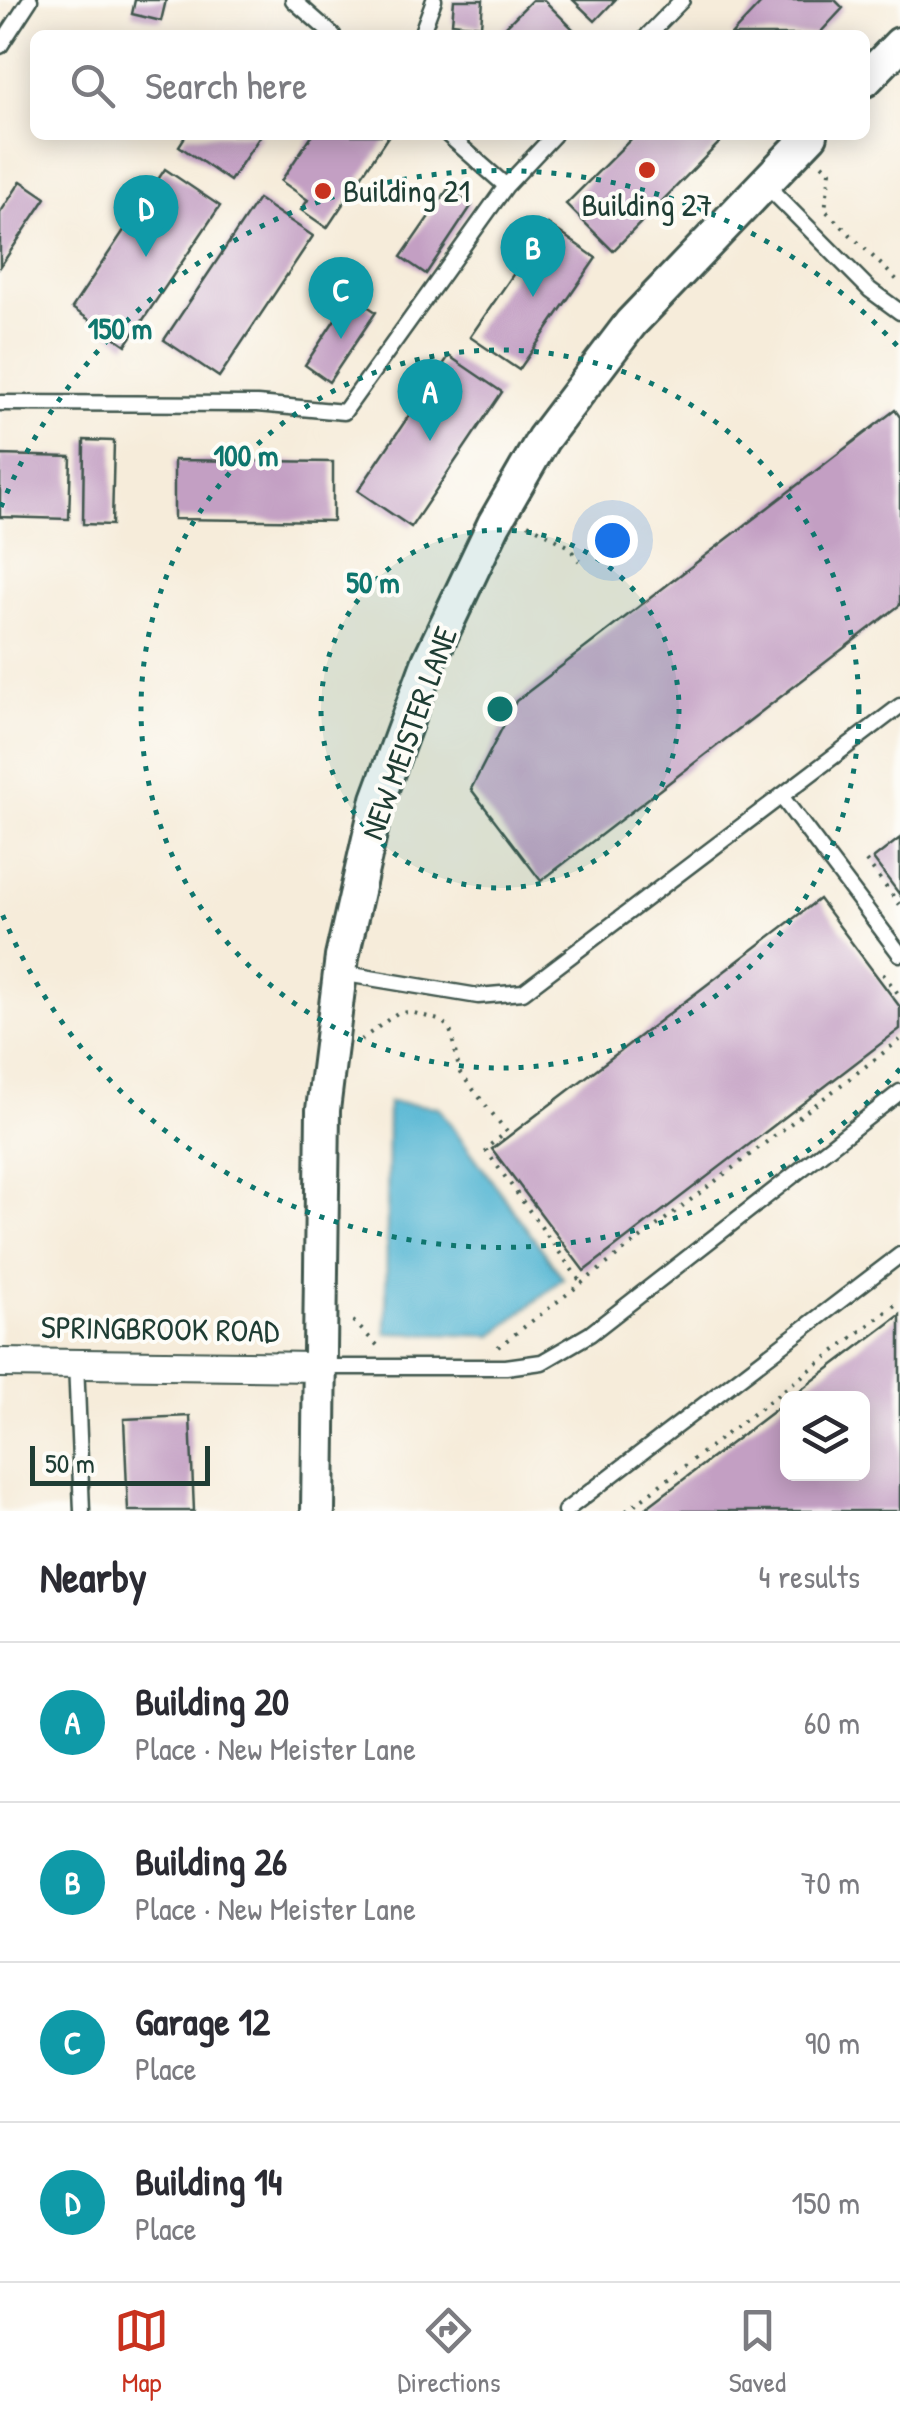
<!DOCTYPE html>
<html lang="en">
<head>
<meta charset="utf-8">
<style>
  body { margin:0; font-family:"Patrick Hand",sans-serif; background:#f7f7f7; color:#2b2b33 }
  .controls { position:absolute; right:30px; bottom:30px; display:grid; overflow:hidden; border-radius:15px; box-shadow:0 5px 25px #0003 }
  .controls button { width:90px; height:90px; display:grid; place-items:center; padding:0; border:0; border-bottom:2px solid #e1e1e2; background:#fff; color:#2b2b33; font:50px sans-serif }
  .scale { position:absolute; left:30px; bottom:25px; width:180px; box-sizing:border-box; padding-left:10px; border:5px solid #1f3d34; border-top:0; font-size:28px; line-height:35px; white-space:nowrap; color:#1f3d34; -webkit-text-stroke:8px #fdfcf7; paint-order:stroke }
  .you { position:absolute; left:612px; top:540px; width:35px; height:35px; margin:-25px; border:8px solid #fff; border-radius:50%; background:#1a73e8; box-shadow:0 0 0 15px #1a73e833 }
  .badge { display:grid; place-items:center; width:65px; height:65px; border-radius:50%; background:#c8321e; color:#fff; font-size:32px; font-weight:700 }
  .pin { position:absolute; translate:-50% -82px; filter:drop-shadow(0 2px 5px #0008) }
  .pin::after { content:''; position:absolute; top:52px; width:35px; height:30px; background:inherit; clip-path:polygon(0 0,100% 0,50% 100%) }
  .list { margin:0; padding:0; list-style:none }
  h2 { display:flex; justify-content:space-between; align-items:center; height:130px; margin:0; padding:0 40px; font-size:42px }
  h2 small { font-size:32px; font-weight:400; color:#7c7c81 }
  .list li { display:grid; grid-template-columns:65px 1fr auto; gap:30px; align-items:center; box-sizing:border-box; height:160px; padding:0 40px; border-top:2px solid #e1e1e2 }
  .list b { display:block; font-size:38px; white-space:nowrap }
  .list p { margin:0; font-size:32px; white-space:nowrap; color:#7c7c81 }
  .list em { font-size:32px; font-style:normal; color:#7c7c81 }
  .icon { flex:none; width:55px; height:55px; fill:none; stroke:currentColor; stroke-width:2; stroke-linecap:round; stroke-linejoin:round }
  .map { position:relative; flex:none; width:900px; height:1511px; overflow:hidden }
  .search { position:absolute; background:#fff; box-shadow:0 5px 25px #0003; left:30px; right:30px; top:30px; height:110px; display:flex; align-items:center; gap:25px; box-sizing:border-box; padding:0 35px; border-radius:15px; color:#7c7c81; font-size:38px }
  .sheet { height:770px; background:#fff }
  nav { display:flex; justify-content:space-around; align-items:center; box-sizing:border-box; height:140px; border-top:2px solid #e1e1e2; background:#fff; font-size:28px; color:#7c7c81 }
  nav a { display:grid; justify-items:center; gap:5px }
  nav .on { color:#c8321e }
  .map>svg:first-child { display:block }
  .water { fill:#54b6d3; stroke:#3a7a84; stroke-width:2.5 }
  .building { fill:#c39fc3 }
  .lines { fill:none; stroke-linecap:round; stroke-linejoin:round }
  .service-casing { stroke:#3f574d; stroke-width:19 }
  .minor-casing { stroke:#3f574d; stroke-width:32 }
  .tertiary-casing { stroke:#3f574d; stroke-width:38 }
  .path { stroke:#3f574d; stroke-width:4; stroke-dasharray:2.5 8; stroke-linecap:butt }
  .service { stroke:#fff; stroke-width:14 }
  .minor { stroke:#fff; stroke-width:28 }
  .tertiary { stroke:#fff; stroke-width:32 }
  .ring { fill:none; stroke:#0f766e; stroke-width:5; stroke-dasharray:5 10 }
  .poi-dot { fill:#c8321e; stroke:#fdfcf7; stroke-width:4 }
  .labels { text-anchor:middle; stroke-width:8; stroke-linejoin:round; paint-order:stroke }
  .poi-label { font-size:32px; fill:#1f3d34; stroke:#fdfcf7; text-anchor:start }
  .street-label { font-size:32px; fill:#1f3d34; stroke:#fdfcf7 }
  .centre { fill:#0f766e; stroke:#fdfcf7; stroke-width:5 }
  .ring-label { font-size:30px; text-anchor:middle; font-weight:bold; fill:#0f766e; stroke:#fdfcf7; stroke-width:8; stroke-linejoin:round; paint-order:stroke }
</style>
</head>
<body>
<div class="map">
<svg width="900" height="1511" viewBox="0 0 900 1511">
  <rect width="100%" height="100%" fill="#fdfcf7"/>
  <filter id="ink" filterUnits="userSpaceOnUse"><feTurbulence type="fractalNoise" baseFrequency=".01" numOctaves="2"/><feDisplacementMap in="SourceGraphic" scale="20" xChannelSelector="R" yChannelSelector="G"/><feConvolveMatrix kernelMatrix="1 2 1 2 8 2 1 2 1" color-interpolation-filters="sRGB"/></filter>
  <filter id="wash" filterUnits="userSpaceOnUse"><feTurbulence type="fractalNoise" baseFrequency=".0048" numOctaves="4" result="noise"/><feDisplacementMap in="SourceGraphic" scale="40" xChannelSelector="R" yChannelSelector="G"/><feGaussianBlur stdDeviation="2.25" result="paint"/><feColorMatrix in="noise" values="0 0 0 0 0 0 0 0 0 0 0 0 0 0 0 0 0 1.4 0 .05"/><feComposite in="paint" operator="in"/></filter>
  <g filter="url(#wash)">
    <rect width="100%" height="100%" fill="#f6ecda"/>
    <!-- water -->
    <path class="water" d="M388 1102 438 1107 563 1278 493 1336 386 1333Z"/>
    <g id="blocks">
      <!-- building -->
      <path class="building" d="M135 0H166L161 21 132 14Z
        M454 0H483L481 26 452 23Z
        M532 0H544L579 35H497Z
        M573 0H615L595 21Z
        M764 0H835L843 8 818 35H731Z
        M186 135H261L230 181 179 146Z
        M312 135H389L327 228 301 210 308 200 281 181Z
        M635 135H727L613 251 566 204Z
        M165 169 220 206 126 345 72 308Z
        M21 181 46 198 0 267V213Z
        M448 189 472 205 426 274 401 257Z
        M258 199 313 236 219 377 164 340Z
        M548 224 596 258 519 370 470 337Z
        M351 295 376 312 329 382 305 365Z
        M449 356 502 392 411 527 358 491Z
        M895 410 900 417V605L541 881 471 789 516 701Z
        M84 440 114 441 112 525 83 524Z
        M0 455 71 457 69 519 0 517Z
        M174 460 333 462V521L174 519Z
        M900 838V895L873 859Z
        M819 899 900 1007V1029L584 1271 492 1149Z
        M900 1315V1511H642L788 1400V1474H862V1398H790Z
        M190 1416 194 1511H128L124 1419Z"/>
    </g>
  </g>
  <g filter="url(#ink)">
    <use href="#blocks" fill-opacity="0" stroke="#3f574d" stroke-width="2.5"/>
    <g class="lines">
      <defs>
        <path id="service" d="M293 0 333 35
          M421 35 434 0
          M648 35 682 0
          M0 46 30 0
          M448 135 506 186
          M765 184 870 290 900 312
          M0 403 257 404 344 412 506 186 554 135
          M781 796 900 954
          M340 973 478 996 523 992 900 706
          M76 1362 82 1511
          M322 1367H506L542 1362 590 1334 900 1092
          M565 1511 900 1255"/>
        <path id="minor" d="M0 1363 318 1367"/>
        <path id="tertiary" d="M865 80 900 44
          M318 1511 323 1110 342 957 378 799 429 661 494 524 543 439 631 323 811 135"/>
      </defs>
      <!-- service casing -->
      <use href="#service" class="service-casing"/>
      <!-- minor casing -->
      <use href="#minor" class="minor-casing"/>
      <!-- tertiary casing -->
      <use href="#tertiary" class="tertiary-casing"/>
      <!-- path -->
      <path class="path" d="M822 164 830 171 825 210 900 283
        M528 524 568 546 579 561
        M866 861 900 905
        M883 974 900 996
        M361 1040 397 1013 411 1012 442 1021 450 1029 460 1073 507 1132 485 1149 580 1281
        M353 1321 380 1348
        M498 1347 900 1040
        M626 1511 900 1301"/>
      <!-- service -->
      <use href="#service" class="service"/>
      <!-- minor -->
      <use href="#minor" class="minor"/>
      <!-- tertiary -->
      <use href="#tertiary" class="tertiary"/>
    </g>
  </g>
  <!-- distance rings -->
  <circle cx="500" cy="709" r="179" fill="#0f766e" fill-opacity=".12"/>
  <g class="ring">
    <circle cx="500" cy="709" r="179"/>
    <circle cx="500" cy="709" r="359"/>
    <path d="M900 1069A538 538 0 0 1 1 911M1 507A538 538 0 0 1 900 349"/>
  </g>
  <!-- markers -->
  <g class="poi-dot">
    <circle cx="647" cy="170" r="10"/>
    <circle cx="323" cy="191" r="10"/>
  </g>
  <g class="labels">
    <!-- poi labels -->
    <g class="poi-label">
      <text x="343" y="202">Building 21</text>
      <text x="647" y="216" text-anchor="middle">Building 27</text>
    </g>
    <!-- street labels -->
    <g class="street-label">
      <text transform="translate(409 733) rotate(-70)" y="11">NEW MEISTER LANE</text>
      <text transform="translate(160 1329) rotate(1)" y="11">SPRINGBROOK ROAD</text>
    </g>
  </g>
  <circle cx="500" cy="709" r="15" class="centre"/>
  <g class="ring-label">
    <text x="120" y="339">150 m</text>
    <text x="246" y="466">100 m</text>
    <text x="373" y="593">50 m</text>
  </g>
</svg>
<div class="controls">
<button><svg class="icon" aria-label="layers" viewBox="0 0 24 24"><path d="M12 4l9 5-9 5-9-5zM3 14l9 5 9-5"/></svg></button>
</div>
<div class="scale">50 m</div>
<div class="you"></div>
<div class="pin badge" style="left:430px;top:441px;background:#0f9aa8">A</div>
<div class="pin badge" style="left:533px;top:297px;background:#0f9aa8">B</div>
<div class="pin badge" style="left:341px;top:339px;background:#0f9aa8">C</div>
<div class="pin badge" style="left:146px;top:257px;background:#0f9aa8">D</div>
<div class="search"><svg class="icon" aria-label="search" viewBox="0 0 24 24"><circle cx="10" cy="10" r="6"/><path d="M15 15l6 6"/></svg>Search here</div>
</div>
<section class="sheet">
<h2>Nearby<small>4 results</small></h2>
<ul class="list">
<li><span class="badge" style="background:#0f9aa8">A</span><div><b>Building 20</b><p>Place · New Meister Lane</p></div><em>60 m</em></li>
<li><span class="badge" style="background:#0f9aa8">B</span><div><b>Building 26</b><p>Place · New Meister Lane</p></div><em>70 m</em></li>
<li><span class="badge" style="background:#0f9aa8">C</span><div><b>Garage 12</b><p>Place</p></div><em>90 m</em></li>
<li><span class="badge" style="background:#0f9aa8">D</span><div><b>Building 14</b><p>Place</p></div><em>150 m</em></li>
</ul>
</section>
<nav>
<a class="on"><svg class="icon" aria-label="map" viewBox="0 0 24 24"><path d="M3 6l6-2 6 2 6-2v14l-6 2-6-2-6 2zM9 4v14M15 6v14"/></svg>Map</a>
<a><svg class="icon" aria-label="directions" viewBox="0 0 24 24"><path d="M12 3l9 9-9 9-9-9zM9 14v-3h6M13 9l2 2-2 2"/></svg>Directions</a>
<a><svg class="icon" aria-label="saved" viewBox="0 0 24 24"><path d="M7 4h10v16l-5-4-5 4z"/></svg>Saved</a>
</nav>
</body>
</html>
